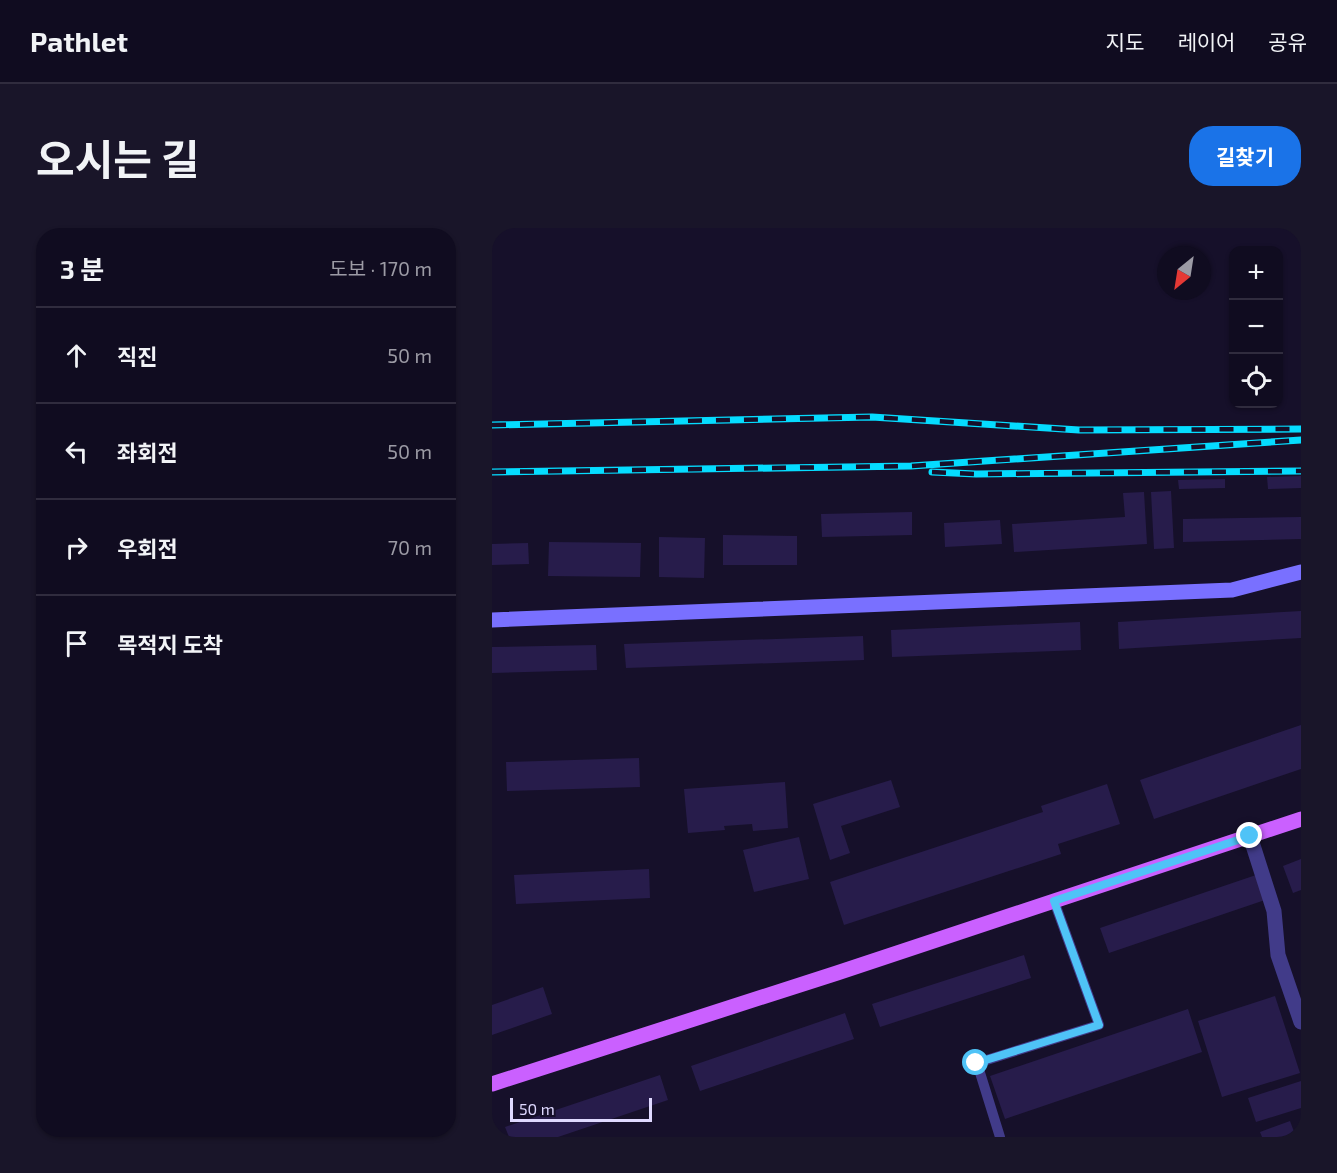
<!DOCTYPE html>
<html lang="ko">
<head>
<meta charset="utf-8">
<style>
  body { margin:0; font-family:"Exo 2","Noto Sans KR",sans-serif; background:#191529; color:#f1f3f6 }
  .controls { position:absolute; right:18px; top:18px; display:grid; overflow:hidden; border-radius:12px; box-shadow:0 2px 4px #0004 }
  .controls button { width:54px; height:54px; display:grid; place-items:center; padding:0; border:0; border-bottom:2px solid #302c3e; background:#100c20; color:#f1f3f6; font:30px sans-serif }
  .compass { position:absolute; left:665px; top:18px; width:54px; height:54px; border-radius:50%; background:#100c20; box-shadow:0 2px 4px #0004; rotate:210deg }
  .scale { position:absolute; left:18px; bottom:15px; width:142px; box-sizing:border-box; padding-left:6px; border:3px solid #dfd9ff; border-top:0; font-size:16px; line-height:21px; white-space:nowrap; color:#dfd9ff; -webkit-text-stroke:4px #16102a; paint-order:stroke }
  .stop { position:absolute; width:18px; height:18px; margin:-14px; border:4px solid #4fc3f7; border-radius:50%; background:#fff }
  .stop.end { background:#4fc3f7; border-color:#fff; box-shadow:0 2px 6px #0008 }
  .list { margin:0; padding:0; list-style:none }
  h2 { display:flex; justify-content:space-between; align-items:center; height:78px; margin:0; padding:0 24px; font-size:26px }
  h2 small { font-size:20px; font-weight:400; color:#9c9ba5 }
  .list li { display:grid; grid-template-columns:39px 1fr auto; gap:18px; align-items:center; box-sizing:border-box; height:96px; padding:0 24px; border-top:2px solid #302c3e }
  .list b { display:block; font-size:22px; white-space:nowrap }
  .list em { font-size:20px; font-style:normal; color:#9c9ba5 }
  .icon { flex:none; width:33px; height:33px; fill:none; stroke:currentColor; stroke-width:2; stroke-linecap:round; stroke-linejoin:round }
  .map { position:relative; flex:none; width:809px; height:909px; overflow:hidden; border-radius:24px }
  header { display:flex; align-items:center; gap:36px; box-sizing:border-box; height:84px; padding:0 30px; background:#100c20; border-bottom:2px solid #302c3e }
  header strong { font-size:28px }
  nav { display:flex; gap:33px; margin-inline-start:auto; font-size:21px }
  .intro { display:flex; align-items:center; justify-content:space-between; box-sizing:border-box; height:144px; padding:0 36px }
  h1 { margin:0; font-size:42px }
  .button { padding:15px 27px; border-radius:24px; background:#1a73e8; color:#fff; font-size:21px; font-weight:700 }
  main { display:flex; gap:36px; padding:0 36px }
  aside { flex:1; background:#100c20; border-radius:24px; box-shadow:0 2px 4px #0004 }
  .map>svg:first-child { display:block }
  .building { fill:#271c4b }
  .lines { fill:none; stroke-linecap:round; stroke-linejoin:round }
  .lane { stroke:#413b89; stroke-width:10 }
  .street { stroke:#413b89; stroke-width:15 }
  .secondary { stroke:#7970ff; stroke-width:15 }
  .primary { stroke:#ca60ff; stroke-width:15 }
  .rail-casing { stroke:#05dcff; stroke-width:7 }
  .rail { stroke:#16102a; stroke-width:4.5; stroke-dasharray:14; stroke-linecap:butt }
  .route { stroke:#4fc3f7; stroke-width:8 }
</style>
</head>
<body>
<header>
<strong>Pathlet</strong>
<nav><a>지도</a><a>레이어</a><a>공유</a></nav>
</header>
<div class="intro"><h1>오시는 길</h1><a class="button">길찾기</a></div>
<main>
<aside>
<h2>3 분<small>도보 · 170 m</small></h2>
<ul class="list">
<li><svg class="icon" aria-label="ahead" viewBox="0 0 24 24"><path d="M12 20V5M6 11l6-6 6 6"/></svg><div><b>직진</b></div><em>50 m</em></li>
<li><svg class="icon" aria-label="left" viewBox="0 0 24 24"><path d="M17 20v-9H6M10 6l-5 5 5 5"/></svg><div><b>좌회전</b></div><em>50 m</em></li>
<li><svg class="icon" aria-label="right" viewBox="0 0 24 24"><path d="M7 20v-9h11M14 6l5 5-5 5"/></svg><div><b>우회전</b></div><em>70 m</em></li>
<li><svg class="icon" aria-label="arrive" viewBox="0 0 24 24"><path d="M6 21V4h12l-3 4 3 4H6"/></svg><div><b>목적지 도착</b></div></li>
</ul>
</aside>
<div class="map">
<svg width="809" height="909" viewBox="0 0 809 909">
  <rect width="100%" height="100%" fill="#16102a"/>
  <!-- building -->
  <path class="building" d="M809 248V260L776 261 775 249Z
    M733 251V260L687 261 686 252Z
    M679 263 682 320 662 321 659 264Z
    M652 264 655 316 522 324 520 296 633 289 631 265Z
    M420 284V307L330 309 329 286Z
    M809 289V311L691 314V291Z
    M508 292 510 316 453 319 452 295Z
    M231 307 305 308V337H231Z
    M167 309 213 310 212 350 167 349Z
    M57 314 149 315 148 349 56 348Z
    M36 315 37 336 0 337V316Z
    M809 383V410L627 421 626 394Z
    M588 394 589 422 400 429 399 402Z
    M371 408 372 432 134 440 132 416Z
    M104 417 105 442 0 445V419Z
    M809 497V541L662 591 648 552Z
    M147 530 148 559 15 563 14 534Z
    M399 552 408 579 349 598 358 625 338 632 321 576Z
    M293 554 296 600 261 603 260 596 232 598 233 602 196 605 192 561Z
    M615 556 628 596 566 616 569 626 352 697 338 654 551 584 549 578Z
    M307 609 317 651 262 664 251 622Z
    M809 631V662L801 665 791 638Z
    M157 641 158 670 24 676 22 647Z
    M764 647 773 672 617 725 608 700Z
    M532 727 539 750 388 799 380 776Z
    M51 759 60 786 0 807V777Z
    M783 768 808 845 730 869 706 793Z
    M696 781 710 824 513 891 498 848Z
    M353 785 362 811 208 863 199 838Z
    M168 847 176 872 66 909H17L13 899Z
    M809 853V880L764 894 756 870Z
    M798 893 804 909H770L768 904Z"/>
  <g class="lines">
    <!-- lane -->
    <path class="lane" d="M508 909 485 835 607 797 562 673"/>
    <!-- street -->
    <path class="street" d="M758 608 782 683 786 727 809 794"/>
    <!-- secondary -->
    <path class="secondary" d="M0 392 740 362 809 344"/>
    <!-- primary -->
    <path class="primary" d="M0 856 345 745 809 591"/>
    <defs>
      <path id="rail" d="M0 197 380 189 587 202 809 201
        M0 244 419 238 809 212
        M440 244 484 246 809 243"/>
    </defs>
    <!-- rail casing -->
    <use href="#rail" class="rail-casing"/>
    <!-- rail -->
    <use href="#rail" class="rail"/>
  </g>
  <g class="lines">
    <!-- route -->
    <path class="route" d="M484 835 607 797 562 673 758 608"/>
  </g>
</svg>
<div class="controls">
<button>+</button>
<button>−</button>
<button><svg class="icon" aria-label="locate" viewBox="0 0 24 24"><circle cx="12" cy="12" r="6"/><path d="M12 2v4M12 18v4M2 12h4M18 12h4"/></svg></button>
</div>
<svg class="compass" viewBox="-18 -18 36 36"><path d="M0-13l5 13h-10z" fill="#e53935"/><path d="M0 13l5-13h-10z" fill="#9c9ba5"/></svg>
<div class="scale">50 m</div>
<div class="stop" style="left:484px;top:835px"></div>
<div class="stop end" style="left:758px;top:608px"></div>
</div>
</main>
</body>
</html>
